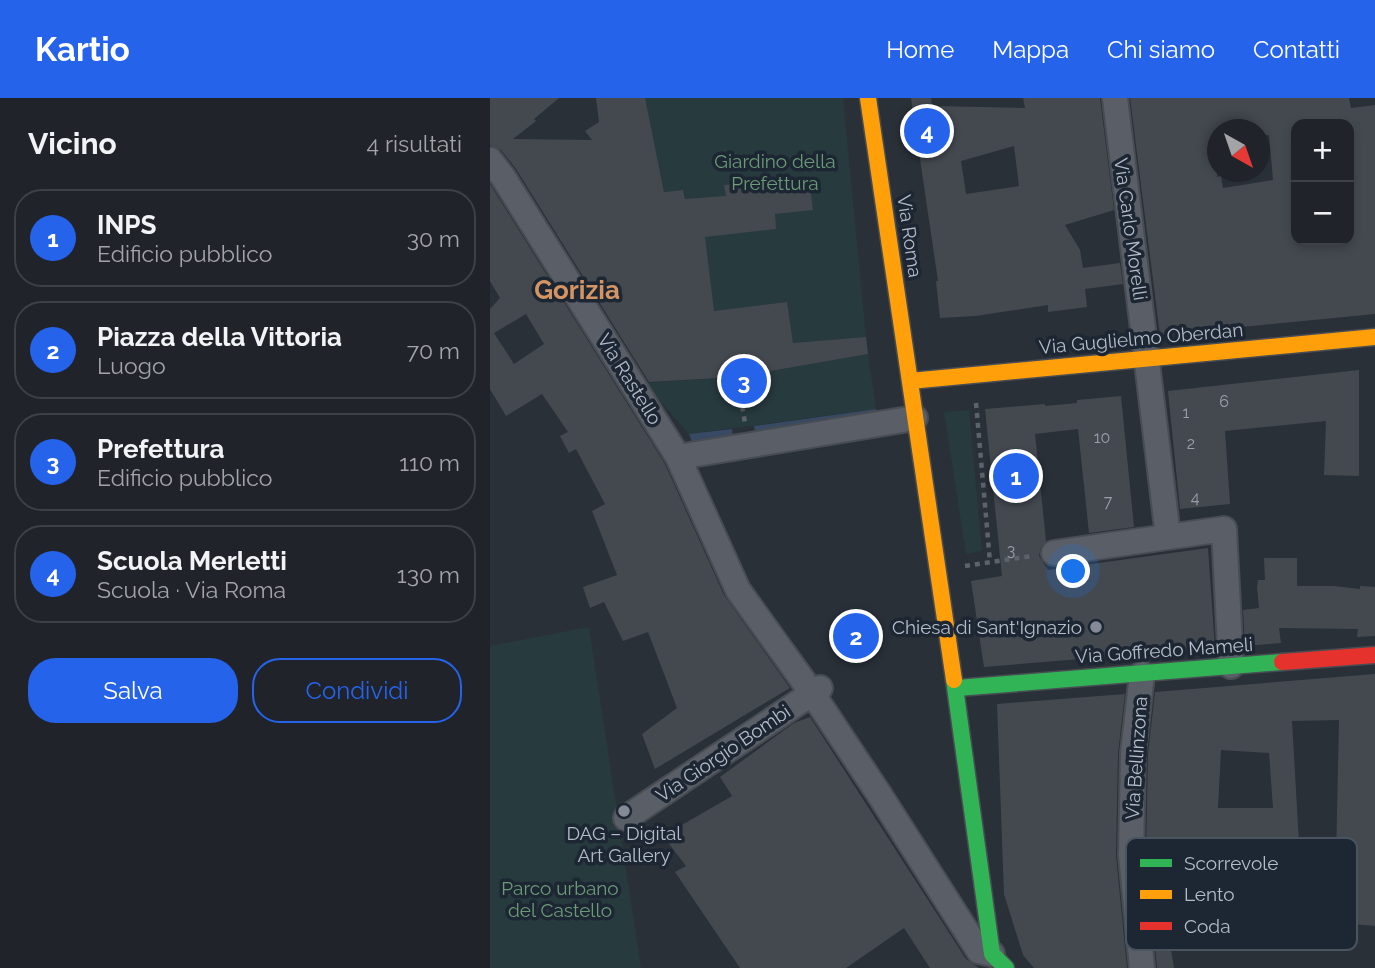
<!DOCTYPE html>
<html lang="it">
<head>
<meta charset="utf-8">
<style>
  body { margin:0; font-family:Raleway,sans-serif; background:#282c32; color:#f1f3f6 }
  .controls { position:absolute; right:21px; top:21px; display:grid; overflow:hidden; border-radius:14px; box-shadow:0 4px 10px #0003 }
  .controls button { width:63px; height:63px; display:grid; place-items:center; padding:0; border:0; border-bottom:2px solid #3d4147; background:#20242a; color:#f1f3f6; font:35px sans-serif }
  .compass { position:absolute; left:717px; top:21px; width:63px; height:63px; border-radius:50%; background:#20242a; box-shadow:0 4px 10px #0003; rotate:140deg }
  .you { position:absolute; left:584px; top:474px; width:24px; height:24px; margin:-18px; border:5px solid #fff; border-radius:50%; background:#1a73e8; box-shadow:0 0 0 10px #1a73e833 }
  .badge { display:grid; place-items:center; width:46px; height:46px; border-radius:50%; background:#2563eb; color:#fff; font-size:23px; font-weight:700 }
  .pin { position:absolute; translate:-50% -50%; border:4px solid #fff; box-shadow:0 2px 7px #0006 }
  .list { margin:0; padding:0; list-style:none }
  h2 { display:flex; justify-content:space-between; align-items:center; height:91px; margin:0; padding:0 28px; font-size:30px }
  h2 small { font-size:23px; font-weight:400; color:#a2a4a8 }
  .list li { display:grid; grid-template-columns:46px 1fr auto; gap:21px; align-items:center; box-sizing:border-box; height:98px; margin:0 14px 14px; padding:0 14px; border:2px solid #3d4147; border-radius:28px }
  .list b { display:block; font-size:26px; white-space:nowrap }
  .list p { margin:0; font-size:23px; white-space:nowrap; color:#a2a4a8 }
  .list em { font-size:23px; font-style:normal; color:#a2a4a8 }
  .actions { display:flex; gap:14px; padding:21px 28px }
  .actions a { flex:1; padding:16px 0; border:2px solid #2563eb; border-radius:28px; text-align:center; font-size:24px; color:#2563eb }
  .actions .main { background:#2563eb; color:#fff }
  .map { position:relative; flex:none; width:885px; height:870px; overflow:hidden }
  header { display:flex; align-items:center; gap:42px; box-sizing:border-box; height:98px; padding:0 35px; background:#2563eb; color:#fff }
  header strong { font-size:33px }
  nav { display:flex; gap:38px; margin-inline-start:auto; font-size:24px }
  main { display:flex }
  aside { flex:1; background:#20242a }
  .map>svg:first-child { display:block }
  .green { fill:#273a3e }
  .water { fill:#384963 }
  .building { fill:#444950; fill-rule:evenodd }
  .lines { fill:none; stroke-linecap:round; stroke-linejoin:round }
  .street-casing { stroke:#484c53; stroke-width:28 }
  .fast-casing { stroke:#484c53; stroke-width:19 }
  .slow-casing { stroke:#484c53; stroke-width:19 }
  .jam-casing { stroke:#484c53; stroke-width:19 }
  .path { stroke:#5d636a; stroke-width:4.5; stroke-dasharray:5 5; stroke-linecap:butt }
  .street { stroke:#5a5e66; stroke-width:24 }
  .fast { stroke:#30b455; stroke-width:16 }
  .slow { stroke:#ff9f0a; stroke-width:16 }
  .jam { stroke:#e5322d; stroke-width:16 }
  .poi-dot { fill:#848b96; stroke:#1d2633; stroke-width:2.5 }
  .labels { text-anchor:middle; stroke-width:7; stroke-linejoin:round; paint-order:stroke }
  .number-label { font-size:16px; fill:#989fab }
  .park-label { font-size:19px; fill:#6b9a76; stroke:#1d2633 }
  .street-label { font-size:19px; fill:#b4bcc9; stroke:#1d2633 }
  .poi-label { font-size:19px; fill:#b4bcc9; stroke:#1d2633; text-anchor:end }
  .district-label { font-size:26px; font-weight:bold; fill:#d59563; stroke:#1d2633 }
  .key { fill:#1d2633; stroke:#4a5360; stroke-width:2 }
  .key-label { font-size:19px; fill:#b4bcc9 }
</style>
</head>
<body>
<header>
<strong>Kartio</strong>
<nav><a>Home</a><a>Mappa</a><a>Chi siamo</a><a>Contatti</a></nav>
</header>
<main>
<aside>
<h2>Vicino<small>4 risultati</small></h2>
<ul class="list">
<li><span class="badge">1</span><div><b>INPS</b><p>Edificio pubblico</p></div><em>30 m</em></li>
<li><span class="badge">2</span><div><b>Piazza della Vittoria</b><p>Luogo</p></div><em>70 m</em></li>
<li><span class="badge">3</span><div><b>Prefettura</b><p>Edificio pubblico</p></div><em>110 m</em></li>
<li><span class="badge">4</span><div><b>Scuola Merletti</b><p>Scuola · Via Roma</p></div><em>130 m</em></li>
</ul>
<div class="actions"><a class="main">Salva</a><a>Condividi</a></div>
</aside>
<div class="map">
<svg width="885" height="870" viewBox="0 0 885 870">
  <rect width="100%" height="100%" fill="#2a3038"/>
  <!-- green -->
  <path class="green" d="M154 0H353L376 239 303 245 297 204 224 213 193 92 174 94Z
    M378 256 386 311 199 336 154 285 247 279Z
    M479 312 492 453 476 456 454 314Z
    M99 529 151 870H0V548Z"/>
  <!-- water -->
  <path class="water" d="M386 311V320L265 336 264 328Z
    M242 331 243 340 202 344 199 336Z"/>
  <!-- building -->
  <path class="building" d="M0 0H69L44 21 46 23 23 41 102 42 95 33 109 24 106 0H155L174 94 193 92 195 101 236 98 234 87 281 82V86L319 79 323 112 285 116 286 131 215 139 224 213 297 204 303 245 376 239 378 256 247 279 159 284 26 71 11 52 0 47Z
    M421 0H441L442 8 535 10 533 0H610L624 112 575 127 590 152 593 170 630 165 633 186 595 191 597 209 558 214V207L486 218 450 220 446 183H448ZM524 48 529 88 476 96 471 63Z
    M640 0H859L861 10 885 7V216L670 237ZM806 26H859V142H806ZM727 32H769V38L779 37 783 82 733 90 731 78 727 79Z
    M0 86 175 366 234 497 300 590 165 671 152 636 187 610 158 534 133 543 114 504 100 510 93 489 127 477 102 413 115 406 86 351 79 355 70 338 78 334 52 296 16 318 0 291V211L10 200 0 183ZM36 216 54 246 24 266 4 235Z
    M869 272V378L834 377 836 323 735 333 740 406 690 411 678 293Z
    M631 298 644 429 599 435 588 331 545 336 556 443 551 449 549 458 558 472 718 450 725 550 494 569 481 483 512 478 495 311 555 306V308L587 305V302Z
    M774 460H807V488H844L870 491V488L885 489V538L867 539 868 531 789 530 791 545 755 548 753 512 769 510 767 489 768 482H775Z
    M885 576V828L768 817 769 852H681L684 870H667L656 756 658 656 665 594ZM849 622 846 761 810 762 802 623ZM731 652 779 655 783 710H728Z
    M635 596 628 655 626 757 637 870H544L533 857 514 796 507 606Z
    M320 619 476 861 489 870H440L414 830 356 870H250L185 774 196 768 173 738 242 698 230 679 304 625Z"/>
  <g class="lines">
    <defs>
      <path id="street" d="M625 0 678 438
        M0 62 13 79 188 359 248 492 322 595 389 696 489 853 502 856
        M188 359 425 320
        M564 455 734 431 741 568
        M652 576 643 655 641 757 652 870
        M136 720 330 590"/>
      <path id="fast" d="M464 582 502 856 516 870
        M467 590 792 564"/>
      <path id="slow" d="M378 0 464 582
        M420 283 885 239"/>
      <path id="jam" d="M792 564 885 557"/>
    </defs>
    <!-- street casing -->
    <use href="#street" class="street-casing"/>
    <!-- fast casing -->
    <use href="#fast" class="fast-casing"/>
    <!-- slow casing -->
    <use href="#slow" class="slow-casing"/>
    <!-- jam casing -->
    <use href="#jam" class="jam-casing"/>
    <!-- path -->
    <path class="path" d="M247 279 255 325
      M486 305 500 464
      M475 468 542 458"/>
    <!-- street -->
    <use href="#street" class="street"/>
    <!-- fast -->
    <use href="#fast" class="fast"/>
    <!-- slow -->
    <use href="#slow" class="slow"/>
    <!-- jam -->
    <use href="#jam" class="jam"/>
  </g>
  <!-- markers -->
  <g class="poi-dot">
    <circle cx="606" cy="529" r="7"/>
    <circle cx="134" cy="713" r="7"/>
  </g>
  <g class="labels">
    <!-- number labels -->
    <g class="number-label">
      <text x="734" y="309">6</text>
      <text x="696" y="320">1</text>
      <text x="612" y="345">10</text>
      <text x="701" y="351">2</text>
      <text x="705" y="405">4</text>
      <text x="618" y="409">7</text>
      <text x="521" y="458">3</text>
    </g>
    <!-- park labels -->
    <g class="park-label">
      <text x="285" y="70">Giardino della<tspan x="285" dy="22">Prefettura</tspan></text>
      <text x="70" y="797">Parco urbano<tspan x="70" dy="22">del Castello</tspan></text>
    </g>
    <!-- street labels -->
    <g class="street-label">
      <text transform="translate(641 131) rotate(82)" y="7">Via Carlo Morelli</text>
      <text transform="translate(420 138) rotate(82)" y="7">Via Roma</text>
      <text transform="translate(651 240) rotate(-5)" y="7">Via Guglielmo Oberdan</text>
      <text transform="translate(140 281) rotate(58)" y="7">Via Rastello</text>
      <text transform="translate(674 552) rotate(-4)" y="7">Via Goffredo Mameli</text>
      <text transform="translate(233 655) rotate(-34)" y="7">Via Giorgio Bombi</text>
      <text transform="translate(646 660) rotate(-86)" y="7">Via Bellinzona</text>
    </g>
    <!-- poi labels -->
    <g class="poi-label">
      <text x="592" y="536">Chiesa di Sant'Ignazio</text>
      <text x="134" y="742" text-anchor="middle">DAG – Digital<tspan x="134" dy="22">Art Gallery</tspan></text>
    </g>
    <!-- district labels -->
    <g class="district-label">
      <text x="87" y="201">Gorizia</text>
    </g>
  </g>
  <!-- legend -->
  <rect x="636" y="740" width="231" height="112" rx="10" class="key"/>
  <rect x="650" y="761" width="32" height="8" fill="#30b455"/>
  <rect x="650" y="792" width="32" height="9" fill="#ff9f0a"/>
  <rect x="650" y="824" width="32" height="8" fill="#e5322d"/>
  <g class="key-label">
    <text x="694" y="772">Scorrevole</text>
    <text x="694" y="803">Lento</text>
    <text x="694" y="835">Coda</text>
  </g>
</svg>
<div class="controls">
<button>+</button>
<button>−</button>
</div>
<svg class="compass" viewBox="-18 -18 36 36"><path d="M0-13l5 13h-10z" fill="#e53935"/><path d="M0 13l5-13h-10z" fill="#a2a4a8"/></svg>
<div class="you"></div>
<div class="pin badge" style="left:526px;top:378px">1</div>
<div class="pin badge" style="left:366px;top:538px">2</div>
<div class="pin badge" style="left:254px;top:283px">3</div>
<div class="pin badge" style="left:437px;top:33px">4</div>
</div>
</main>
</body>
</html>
